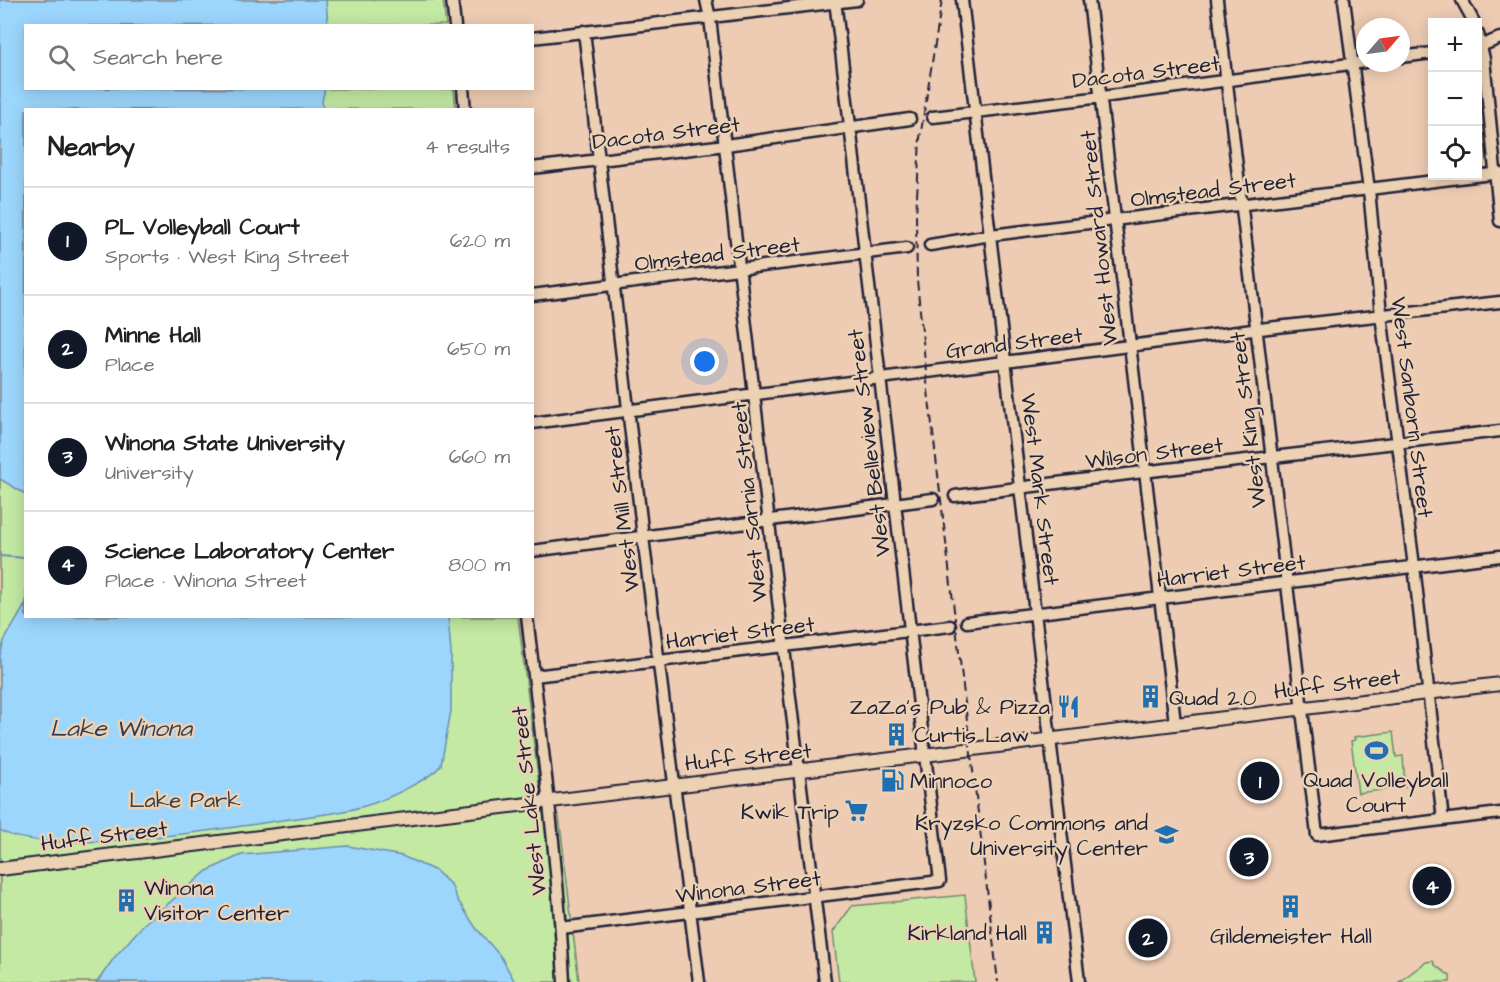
<!DOCTYPE html>
<html lang="en">
<head>
<meta charset="utf-8">
<style>
  body { margin:0; font-family:"Architects Daughter",sans-serif; background:#f6f6f6; color:#202124 }
  .controls { position:absolute; right:18px; top:18px; display:grid; overflow:hidden; border-radius:0px; box-shadow:0 3px 15px #0003 }
  .controls button { width:54px; height:54px; display:grid; place-items:center; padding:0; border:0; border-bottom:2px solid #e0e0e0; background:#fff; color:#202124; font:30px sans-serif }
  .compass { position:absolute; left:1356px; top:18px; width:54px; height:54px; border-radius:50%; background:#fff; box-shadow:0 3px 15px #0003; rotate:62deg }
  .you { position:absolute; left:705px; top:362px; width:21px; height:21px; margin:-15px; border:4px solid #fff; border-radius:50%; background:#1a73e8; box-shadow:0 0 0 9px #1a73e833 }
  .badge { display:grid; place-items:center; width:39px; height:39px; border-radius:50%; background:#111827; color:#fff; font-size:20px; font-weight:700 }
  .pin { position:absolute; translate:-50% -50%; border:3px solid #fff; box-shadow:0 2px 6px #0006 }
  .list { margin:0; padding:0; list-style:none }
  h2 { display:flex; justify-content:space-between; align-items:center; height:78px; margin:0; padding:0 24px; font-size:26px }
  h2 small { font-size:20px; font-weight:400; color:#757577 }
  .list li { display:grid; grid-template-columns:39px 1fr auto; gap:18px; align-items:center; box-sizing:border-box; height:108px; padding:0 24px; border-top:2px solid #e0e0e0 }
  .list b { display:block; font-size:22px; white-space:nowrap }
  .list p { margin:0; font-size:20px; white-space:nowrap; color:#757577 }
  .list em { font-size:20px; font-style:normal; color:#757577 }
  .icon { flex:none; width:33px; height:33px; fill:none; stroke:currentColor; stroke-width:2; stroke-linecap:round; stroke-linejoin:round }
  .map { position:relative; flex:none; width:1500px; height:982px; overflow:hidden }
  .search { position:absolute; background:#fff; box-shadow:0 3px 15px #0003; left:24px; top:24px; width:510px; height:66px; display:flex; align-items:center; gap:15px; box-sizing:border-box; padding:0 21px; border-radius:0px; color:#757577; font-size:22px }
  .panel { position:absolute; background:#fff; box-shadow:0 3px 15px #0003; left:24px; top:108px; width:510px; height:510px; border-radius:0px }
  .map>svg:first-child { display:block }
  .green { fill:#c3e9a3; stroke:#72866f; stroke-width:1.5 }
  .water { fill:#9cd6fd; stroke:#6b8eaf; stroke-width:1.5 }
  .lines { fill:none; stroke-linecap:round; stroke-linejoin:round }
  .stream { stroke:#6b8eaf; stroke-width:2 }
  .minor-casing { stroke:#22223b; stroke-width:15 }
  .major-casing { stroke:#22223b; stroke-width:16 }
  .minor { stroke:#ecd1b3; stroke-width:10 }
  .major { stroke:#ecd1b3; stroke-width:12 }
  .rail { stroke:#22223b; stroke-width:2; stroke-dasharray:9 4.5; stroke-linecap:butt }
  .labels { text-anchor:middle; stroke-width:5; stroke-linejoin:round; paint-order:stroke }
  .street-label { font-size:22px; fill:#22223b; stroke:#ecd1b3 }
  .poi-label { font-size:22px; fill:#22223b; stroke:#ecd1b3; text-anchor:start }
  .park-label { font-size:22px; fill:#3a404b; stroke:#ecd1b3 }
  .water-label { font-size:24px; font-style:italic; fill:#343d58; stroke:#ecd1b3 }
</style>
</head>
<body>
<div class="map">
<svg width="1500" height="982" viewBox="0 0 1500 982">
  <rect width="100%" height="100%" fill="#eeccb3"/>
  <filter id="ink" filterUnits="userSpaceOnUse"><feTurbulence type="fractalNoise" baseFrequency=".0167" numOctaves="2"/><feDisplacementMap in="SourceGraphic" scale="12" xChannelSelector="R" yChannelSelector="G"/><feConvolveMatrix kernelMatrix="1 2 1 2 8 2 1 2 1" color-interpolation-filters="sRGB"/></filter>
  <g filter="url(#ink)">
    <!-- green -->
    <path class="green" d="M0 0H443L446 25 26 26V88L454 89 456 109 26 110V616L518 617 540 792 559 816 579 982H0Z
      M1393 732 1396 757 1403 756 1405 787 1358 793 1351 741 1355 740 1354 737Z
      M1270 772 1272 788 1249 791 1247 774Z
      M965 895 975 982H839L833 932 852 906Z
      M1433 961 1435 965 1450 976V982H1399L1426 962Z"/>
    <!-- water -->
    <path class="water" d="M0 0H326L328 25 26 26V88L325 89 322 101 323 109 26 110 25 494 0 479Z
      M25 605 26 616 448 617 451 653V711L441 765C432 778 391 797 374 803 343 814 308 816 276 821 222 829 42 858 0 830V655L4 641Z
      M348 846 402 856 436 871 451 885 457 899 476 928 501 957 515 982H97L114 958 144 924 207 871 241 855Z"/>
    <g class="lines">
      <!-- stream -->
      <path class="stream" d="M0 556 26 558"/>
      <defs>
        <path id="minor" d="M452 0 455 26
          M706 0 710 18C746 339 785 661 825 982
          M962 0 1079 982
          M1089 0 1175 723
          M1217 0 1317 835 1500 813
          M1344 0 1369 190 1381 315 1414 566 1443 820
          M1462 0 1474 22
          M584 31 643 537 699 982
          M1478 34 1484 59 1500 221
          M532 38 857 0
          M1478 47 1500 38
          M1401 57 1432 53
          M463 88 465 110
          M933 117 1102 97 1365 62
          M532 168 726 145 910 119
          M930 245 991 235 1500 173
          M532 295 907 248
          M532 423 1268 328 1500 302
          M955 496 1159 470 1500 431
          M532 551 933 499
          M527 616C541 738 558 860 564 982
          M967 622 1500 556
          M534 676 950 626
          M561 928 940 881 835 0"/>
        <path id="major" d="M0 869 1500 684"/>
      </defs>
      <!-- minor casing -->
      <use href="#minor" class="minor-casing"/>
      <!-- major casing -->
      <use href="#major" class="major-casing"/>
      <!-- minor -->
      <use href="#minor" class="minor"/>
      <!-- major -->
      <use href="#major" class="major"/>
      <!-- rail -->
      <path class="rail" d="M942 0 920 138 916 216 917 280 927 382 998 982"/>
    </g>
  </g>
  <!-- icons -->
  <defs>
    <symbol id="building-bare" viewBox="-9 -9 18 18"><path d="M-4-6H4V6H1V3H-1V6H-4ZM-2.5-4.3h1.7v1.8h-1.7ZM.8-4.3h1.7v1.8H.8ZM-2.5-1h1.7V.8h-1.7ZM.8-1h1.7V.8H.8Z" fill="#1f6fb2" stroke="#ecd1b3" stroke-width="2.5" paint-order="stroke"/></symbol>
    <symbol id="restaurant-bare" viewBox="-9 -9 18 18"><path d="M-5-6h1v4h1v-4h1v4h1v-4h1v5L-1.5 .5V6h-2V.5L-5-1ZM5-6V6H3V1.5H1.5Q1.5-4 5-6Z" fill="#1f6fb2" stroke="#ecd1b3" stroke-width="2.5" paint-order="stroke"/></symbol>
    <symbol id="stadium-bare" viewBox="-9 -9 18 18"><path d="M0-5a6.5 5 0 1 0 0 10a6.5 5 0 1 0 0-10ZM-3.5-1.8h7v3.6h-7Z" fill="#1f6fb2" stroke="#ecd1b3" stroke-width="2.5" paint-order="stroke"/></symbol>
    <symbol id="fuel-bare" viewBox="-9 -9 18 18"><path d="M-5.5-6h7V0h2V4h1.3V-2.5L3-4.5l.8-.8L6-3V5H2.5V1h-1V6h-7ZM-4.2-4.7v3.2H.2V-4.7Z" fill="#1f6fb2" stroke="#ecd1b3" stroke-width="2.5" paint-order="stroke"/></symbol>
    <symbol id="supermarket-bare" viewBox="-9 -9 18 18"><path d="M-6-5.5h2.5l.6 2H6L4.5 2H-2.5L-4.4-4H-6ZM-1.5 3.2a1.3 1.3 0 1 0 .1 0ZM3 3.2a1.3 1.3 0 1 0 .1 0Z" fill="#1f6fb2" stroke="#ecd1b3" stroke-width="2.5" paint-order="stroke"/></symbol>
    <symbol id="university-bare" viewBox="-9 -9 18 18"><path d="M0-5L7-2L0 1L-7-2ZM-4 1L0 2.5L4 1V4Q0 6-4 4Z" fill="#1f6fb2" stroke="#ecd1b3" stroke-width="2.5" paint-order="stroke"/></symbol>
  </defs>
  <g fill-rule="evenodd">
    <use href="#building-bare" x="1134" y="680" width="33" height="33"/>
    <use href="#restaurant-bare" x="1052" y="690" width="33" height="33"/>
    <use href="#building-bare" x="880" y="718" width="33" height="33"/>
    <use href="#stadium-bare" x="1360" y="734" width="33" height="33"/>
    <use href="#fuel-bare" x="876" y="764" width="33" height="33"/>
    <use href="#supermarket-bare" x="840" y="794" width="33" height="33"/>
    <use href="#university-bare" x="1150" y="818" width="33" height="33"/>
    <use href="#building-bare" x="110" y="884" width="33" height="33"/>
    <use href="#building-bare" x="1274" y="890" width="33" height="33"/>
    <use href="#building-bare" x="1028" y="916" width="33" height="33"/>
  </g>
  <g class="labels">
    <!-- street labels -->
    <g class="street-label">
      <text transform="translate(1146 71) rotate(-7)" y="8">Dacota Street</text>
      <text transform="translate(666 132) rotate(-7)" y="8">Dacota Street</text>
      <text transform="translate(1213 189) rotate(-7)" y="8">Olmstead Street</text>
      <text transform="translate(1098 238) rotate(-96)" y="8">West Howard Street</text>
      <text transform="translate(717 253) rotate(-7)" y="8">Olmstead Street</text>
      <text transform="translate(1014 342) rotate(-7)" y="8">Grand Street</text>
      <text transform="translate(1413 407) rotate(83)" y="8">West Sanborn Street</text>
      <text transform="translate(1247 420) rotate(-97)" y="8">West King Street</text>
      <text transform="translate(868 443) rotate(-97)" y="8">West Belleview Street</text>
      <text transform="translate(1154 452) rotate(-7)" y="8">Wilson Street</text>
      <text transform="translate(1041 489) rotate(83)" y="8">West Mark Street</text>
      <text transform="translate(748 502) rotate(-96)" y="8">West Sarnia Street</text>
      <text transform="translate(621 509) rotate(-97)" y="8">West Mill Street</text>
      <text transform="translate(1231 570) rotate(-7)" y="8">Harriet Street</text>
      <text transform="translate(740 632) rotate(-7)" y="8">Harriet Street</text>
      <text transform="translate(1337 683) rotate(-7)" y="8">Huff Street</text>
      <text transform="translate(748 756) rotate(-6)" y="8">Huff Street</text>
      <text transform="translate(528 801) rotate(-96)" y="8">West Lake Street</text>
      <text transform="translate(104 835) rotate(-7)" y="8">Huff Street</text>
      <text transform="translate(748 886) rotate(-7)" y="8">Winona Street</text>
    </g>
    <!-- poi labels -->
    <g class="poi-label">
      <text x="1169" y="705">Quad 2.0</text>
      <text x="1050" y="714" text-anchor="end">ZaZa's Pub &amp; Pizza</text>
      <text x="914" y="742">Curtis Law</text>
      <text x="1376" y="787" text-anchor="middle">Quad Volleyball<tspan x="1376" dy="25">Court</tspan></text>
      <text x="910" y="788">Minnoco</text>
      <text x="839" y="819" text-anchor="end">Kwik Trip</text>
      <text x="1148" y="830" text-anchor="end">Kryzsko Commons and<tspan x="1148" dy="25">University Center</tspan></text>
      <text x="144" y="895">Winona<tspan x="144" dy="25">Visitor Center</tspan></text>
      <text x="1027" y="940" text-anchor="end">Kirkland Hall</text>
      <text x="1291" y="943" text-anchor="middle">Gildemeister Hall</text>
    </g>
    <!-- park labels -->
    <g class="park-label">
      <text x="185" y="807">Lake Park</text>
    </g>
    <!-- water labels -->
    <g class="water-label">
      <text x="121" y="736">Lake Winona</text>
    </g>
  </g>
</svg>
<div class="controls">
<button>+</button>
<button>−</button>
<button><svg class="icon" aria-label="locate" viewBox="0 0 24 24"><circle cx="12" cy="12" r="6"/><path d="M12 2v4M12 18v4M2 12h4M18 12h4"/></svg></button>
</div>
<svg class="compass" viewBox="-18 -18 36 36"><path d="M0-13l5 13h-10z" fill="#e53935"/><path d="M0 13l5-13h-10z" fill="#757577"/></svg>
<div class="you"></div>
<div class="pin badge" style="left:1260px;top:781px">1</div>
<div class="pin badge" style="left:1148px;top:938px">2</div>
<div class="pin badge" style="left:1249px;top:857px">3</div>
<div class="pin badge" style="left:1432px;top:886px">4</div>
<div class="search"><svg class="icon" aria-label="search" viewBox="0 0 24 24"><circle cx="10" cy="10" r="6"/><path d="M15 15l6 6"/></svg>Search here</div>
<section class="panel">
<h2>Nearby<small>4 results</small></h2>
<ul class="list">
<li><span class="badge">1</span><div><b>PL Volleyball Court</b><p>Sports · West King Street</p></div><em>620 m</em></li>
<li><span class="badge">2</span><div><b>Minne Hall</b><p>Place</p></div><em>650 m</em></li>
<li><span class="badge">3</span><div><b>Winona State University</b><p>University</p></div><em>660 m</em></li>
<li><span class="badge">4</span><div><b>Science Laboratory Center</b><p>Place · Winona Street</p></div><em>800 m</em></li>
</ul>
</section>
</div>
</body>
</html>
